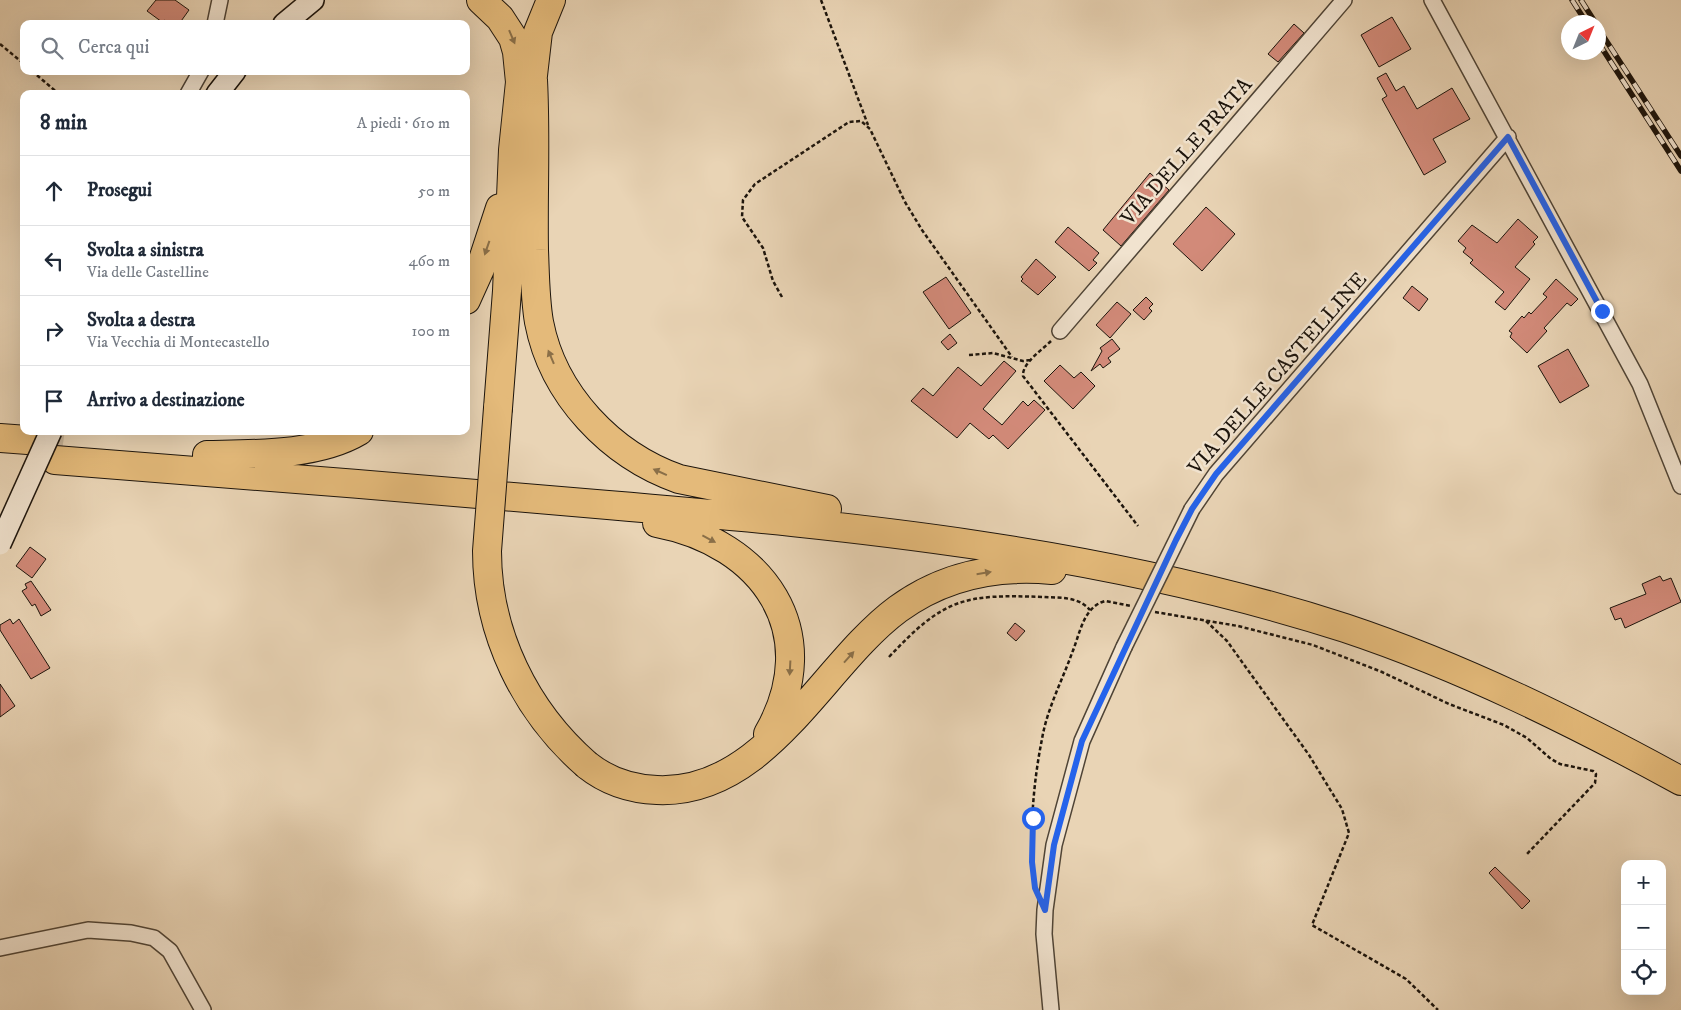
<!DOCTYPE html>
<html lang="it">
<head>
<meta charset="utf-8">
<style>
  body { margin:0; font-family:"IM FELL DW Pica",serif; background:#f2f2f3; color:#1f2937 }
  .controls { position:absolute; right:15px; bottom:15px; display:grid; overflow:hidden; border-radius:10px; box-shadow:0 5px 20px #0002 }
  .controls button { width:45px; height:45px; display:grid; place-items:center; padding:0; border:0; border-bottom:1px solid #e0e1e3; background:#fff; color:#1f2937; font:25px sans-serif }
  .compass { position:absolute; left:1561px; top:15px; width:45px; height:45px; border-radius:50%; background:#fff; box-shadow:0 5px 20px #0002; rotate:43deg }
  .stop { position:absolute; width:15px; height:15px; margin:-11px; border:4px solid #2563eb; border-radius:50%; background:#fff }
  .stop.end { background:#2563eb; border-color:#fff; box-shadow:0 1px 5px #0008 }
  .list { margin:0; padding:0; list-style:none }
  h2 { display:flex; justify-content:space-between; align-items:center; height:65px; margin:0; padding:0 20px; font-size:21px }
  h2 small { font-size:16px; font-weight:400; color:#747a83 }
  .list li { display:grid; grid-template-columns:32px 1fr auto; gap:15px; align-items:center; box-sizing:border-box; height:70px; padding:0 20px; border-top:1px solid #e0e1e3 }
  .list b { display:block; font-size:19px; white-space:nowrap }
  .list p { margin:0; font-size:16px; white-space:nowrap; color:#747a83 }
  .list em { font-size:16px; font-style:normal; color:#747a83 }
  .icon { flex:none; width:28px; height:28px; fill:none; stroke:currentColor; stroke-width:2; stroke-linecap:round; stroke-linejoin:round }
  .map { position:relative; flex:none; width:1681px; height:1010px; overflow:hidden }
  .search { position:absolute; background:#fff; box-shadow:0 5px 20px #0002; left:20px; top:20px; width:450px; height:55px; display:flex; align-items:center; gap:12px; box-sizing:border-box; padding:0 18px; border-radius:10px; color:#747a83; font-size:19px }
  .panel { position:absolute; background:#fff; box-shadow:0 5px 20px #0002; left:20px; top:90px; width:450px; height:345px; border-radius:10px }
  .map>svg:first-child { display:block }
  .building { fill:#d28a79; stroke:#1c140c }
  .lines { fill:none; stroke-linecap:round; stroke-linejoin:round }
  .highway-tunnel { stroke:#cab79c; stroke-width:28; stroke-dasharray:28 14; stroke-linecap:butt }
  .street-casing { stroke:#4f4436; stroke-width:18 }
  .secondary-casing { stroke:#1c140c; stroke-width:24 }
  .highway-casing { stroke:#1c140c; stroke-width:30 }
  .path { stroke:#1c140c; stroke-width:2.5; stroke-dasharray:4 2.5; stroke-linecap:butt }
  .street { stroke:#f1e3cf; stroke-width:15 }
  .secondary { stroke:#f1e3cf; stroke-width:21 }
  .highway { stroke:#e4ba7a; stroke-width:28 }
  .rail-casing { stroke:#1c140c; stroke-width:5.5 }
  .rail { stroke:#f1e3cf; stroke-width:4; stroke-dasharray:11; stroke-linecap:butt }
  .street-bridge-casing { stroke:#4f4436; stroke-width:18; stroke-linecap:butt }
  .secondary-bridge-casing { stroke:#1c140c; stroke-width:24; stroke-linecap:butt }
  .highway-bridge-casing { stroke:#1c140c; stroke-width:30; stroke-linecap:butt }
  .street-bridge { stroke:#f1e3cf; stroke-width:15 }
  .secondary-bridge { stroke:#f1e3cf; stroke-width:21 }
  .highway-bridge { stroke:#e4ba7a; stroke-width:28 }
  .oneway { fill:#8a6f48 }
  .route { stroke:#2563eb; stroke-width:6 }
  .labels { text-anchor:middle; stroke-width:5; stroke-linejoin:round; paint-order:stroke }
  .street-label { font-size:21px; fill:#1c140c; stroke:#f1e3cf }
</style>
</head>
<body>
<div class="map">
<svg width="1681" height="1010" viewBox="0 0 1681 1010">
  <rect width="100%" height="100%" fill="#e9d4b5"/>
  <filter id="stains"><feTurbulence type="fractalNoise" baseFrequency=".004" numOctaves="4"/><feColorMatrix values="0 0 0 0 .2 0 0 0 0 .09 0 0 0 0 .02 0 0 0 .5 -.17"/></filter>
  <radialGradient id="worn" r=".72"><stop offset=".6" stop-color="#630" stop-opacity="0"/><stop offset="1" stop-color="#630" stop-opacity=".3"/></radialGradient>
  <!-- building -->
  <path class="building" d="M156 0H175L189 10 179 24H170L164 20 162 22 147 11Z
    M1392 17 1411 49 1379 67 1361 35Z
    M1294 24 1304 33 1278 62 1268 54Z
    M1386 73 1396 91 1404 86 1417 109 1452 88 1470 119 1433 139 1446 162 1424 175 1382 99 1387 96 1377 78Z
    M1150 173 1169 190 1121 246 1103 230Z
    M1206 207 1235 234 1202 271 1173 244Z
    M1518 219 1538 237 1533 242 1535 244 1515 267 1530 279 1505 310 1495 302 1504 292 1470 263 1473 260 1463 252 1466 248 1458 241 1472 225 1497 243Z
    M1068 227 1099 253 1093 260 1097 263 1089 271 1055 242Z
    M1036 259 1056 277 1038 295 1021 281 1023 279 1021 277Z
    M946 277 971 313 949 329 923 292Z
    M1556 279 1578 299 1571 306 1567 303 1544 328 1547 331 1527 353 1510 337 1512 333 1509 331 1522 316 1524 318 1529 312 1531 314 1547 297 1543 294Z
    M1412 286 1428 299 1419 311 1403 298Z
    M1146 297 1153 304 1149 308 1152 311 1144 320 1133 310Z
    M1117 302 1131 314 1110 338 1096 325Z
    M950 334 957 343 948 350 941 342Z
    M1112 339 1120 349 1108 358 1111 362 1103 368 1100 364 1091 371 1102 351 1100 348Z
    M1568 349 1589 386 1560 403 1538 366Z
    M1004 361 1016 371 983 409 1002 425 1023 401 1028 406 1034 400 1045 410 1008 449 993 435 989 439 970 423 957 438 911 401 923 388 933 396 958 367 981 386Z
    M1060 365 1074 378 1081 372 1095 386 1073 409 1044 381Z
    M30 547 46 559 32 578 16 566Z
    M1660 576 1663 581 1671 578 1681 602 1625 628 1621 618 1615 620 1610 608 1646 594 1642 584Z
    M31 581 51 610 41 616 35 604 32 606 22 591 27 588 25 584Z
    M10 619 13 624 19 619 50 668 31 679 0 630V625Z
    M1015 623 1025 631 1016 641 1007 633Z
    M0 684 15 706 0 717Z
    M1495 867 1530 901 1522 909 1489 873Z"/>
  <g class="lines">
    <!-- highway-tunnel -->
    <path class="highway-tunnel" d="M41 441 63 444"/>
    <defs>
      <path id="street" d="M1432 0 1640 384 1681 486
        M215 24 220 0
        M188 94 201 71
        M1060 331 1344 0
        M1192 509 1216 474 1508 137
        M0 948 88 930 131 933 154 938 170 951 203 1010
        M1051 1010 1044 934 1045 910 1054 845 1082 741 1124 647"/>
      <path id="secondary" d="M284 24 313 0
        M217 94 235 71"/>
      <path id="highway" d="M481 0 500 18 513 38 517 52 520 82 513 150 507 291 498 408
        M533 80C536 137 533 194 534 250 535 274 535 299 539 322 553 395 611 455 679 479L827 509
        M532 84 538 32 551 0
        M466 300 480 269 500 208
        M0 438 41 441
        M207 455C254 454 317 456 359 431
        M55 460C239 474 424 489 608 505 857 526 1106 551 1345 628 1462 667 1573 722 1681 781
        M657 523C763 543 826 632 768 734
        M587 765C607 781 631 789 657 790 766 795 822 665 898 609 943 576 997 565 1052 570"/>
    </defs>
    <!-- street casing -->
    <use href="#street" class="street-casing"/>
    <!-- secondary casing -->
    <use href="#secondary" class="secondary-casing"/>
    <!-- highway casing -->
    <use href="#highway" class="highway-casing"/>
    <!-- path -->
    <path class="path" d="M821 0 868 125
      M0 44 24 64
      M32 71 59 94
      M782 297 773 281 763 248 742 217 743 200 755 184 849 122 861 121 870 129 905 202 922 230 1012 357
      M1051 341C1042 350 1022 363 1023 376L1138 526
      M969 355 993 353 1023 361 1031 360
      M1155 612 1238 626 1313 645 1382 672 1449 704 1504 725 1527 738 1551 759 1560 764 1593 771 1596 774 1595 783 1526 855
      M1206 621 1227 641 1309 755 1342 809 1349 833 1312 925 1406 979 1438 1010
      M889 657C944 598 964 594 1043 597 1059 598 1078 596 1090 610
      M1034 880C1029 835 1033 784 1042 739 1047 709 1062 681 1072 653 1080 634 1083 607 1105 601L1131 606"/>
    <!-- street -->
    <use href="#street" class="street"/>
    <!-- secondary -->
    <use href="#secondary" class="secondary"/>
    <!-- highway -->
    <use href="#highway" class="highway"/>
    <defs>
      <path id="rail" d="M1572 0 1586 22
        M1581 0 1595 22
        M1598 28 1681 156
        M1598 42 1681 171"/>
    </defs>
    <!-- rail casing -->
    <use href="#rail" class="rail-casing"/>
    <!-- rail -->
    <use href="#rail" class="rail"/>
    <defs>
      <path id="street-bridge" d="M1124 647 1192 509"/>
      <path id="secondary-bridge" d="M0 544 51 431"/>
      <path id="highway-bridge" d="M498 408 487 551C487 633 525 711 587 765"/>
    </defs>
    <!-- street-bridge casing -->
    <use href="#street-bridge" class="street-bridge-casing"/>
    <!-- secondary-bridge casing -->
    <use href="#secondary-bridge" class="secondary-bridge-casing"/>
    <!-- highway-bridge casing -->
    <use href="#highway-bridge" class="highway-bridge-casing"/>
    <!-- street-bridge -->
    <use href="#street-bridge" class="street-bridge"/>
    <!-- secondary-bridge -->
    <use href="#secondary-bridge" class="secondary-bridge"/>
    <!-- highway-bridge -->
    <use href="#highway-bridge" class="highway-bridge"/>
  </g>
  <!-- one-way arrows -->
  <defs><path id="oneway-solid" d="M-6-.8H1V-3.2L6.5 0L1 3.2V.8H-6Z" transform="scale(1.25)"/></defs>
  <g class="oneway">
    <use href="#oneway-solid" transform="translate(512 37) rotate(67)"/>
    <use href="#oneway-solid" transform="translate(487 248) rotate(109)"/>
    <use href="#oneway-solid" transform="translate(551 357) rotate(-113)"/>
    <use href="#oneway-solid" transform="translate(660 472) rotate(-156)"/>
    <use href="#oneway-solid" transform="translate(709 539) rotate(28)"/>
    <use href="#oneway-solid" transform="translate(984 573) rotate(-9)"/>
    <use href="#oneway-solid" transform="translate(849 657) rotate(-48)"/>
    <use href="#oneway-solid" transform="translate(790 668) rotate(93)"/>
  </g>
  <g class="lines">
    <!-- route -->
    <path class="route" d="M1033 818 1032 862 1035 888 1045 910 1054 845 1082 741 1176 540 1192 509 1216 474 1508 137 1602 311"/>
  </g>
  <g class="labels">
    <!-- street labels -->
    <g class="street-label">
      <text transform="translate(1186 151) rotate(-49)" y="7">VIA DELLE PRATA</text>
      <text transform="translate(1277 373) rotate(-49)" y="7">VIA DELLE CASTELLINE</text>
    </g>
  </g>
  <rect width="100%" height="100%" filter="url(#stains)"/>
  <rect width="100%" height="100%" fill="url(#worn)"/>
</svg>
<div class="controls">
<button>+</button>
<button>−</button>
<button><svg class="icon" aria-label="locate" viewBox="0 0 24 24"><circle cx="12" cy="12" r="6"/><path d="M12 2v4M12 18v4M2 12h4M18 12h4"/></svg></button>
</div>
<svg class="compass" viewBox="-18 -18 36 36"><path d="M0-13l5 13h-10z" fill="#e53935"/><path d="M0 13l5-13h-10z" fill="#747a83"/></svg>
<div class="stop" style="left:1033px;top:818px"></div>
<div class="stop end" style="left:1602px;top:311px"></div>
<div class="search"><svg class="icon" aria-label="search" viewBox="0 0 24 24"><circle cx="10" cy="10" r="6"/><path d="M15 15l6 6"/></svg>Cerca qui</div>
<section class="panel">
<h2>8 min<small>A piedi · 610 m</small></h2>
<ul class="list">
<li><svg class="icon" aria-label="ahead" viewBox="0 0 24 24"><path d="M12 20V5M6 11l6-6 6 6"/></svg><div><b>Prosegui</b></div><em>50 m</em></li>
<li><svg class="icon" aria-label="left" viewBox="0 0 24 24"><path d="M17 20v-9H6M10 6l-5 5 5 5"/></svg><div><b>Svolta a sinistra</b><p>Via delle Castelline</p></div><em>460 m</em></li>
<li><svg class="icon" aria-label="right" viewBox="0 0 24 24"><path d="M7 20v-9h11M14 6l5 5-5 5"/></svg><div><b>Svolta a destra</b><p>Via Vecchia di Montecastello</p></div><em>100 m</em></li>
<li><svg class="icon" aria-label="arrive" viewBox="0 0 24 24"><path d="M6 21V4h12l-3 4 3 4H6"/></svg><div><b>Arrivo a destinazione</b></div></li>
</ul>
</section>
</div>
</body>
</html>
